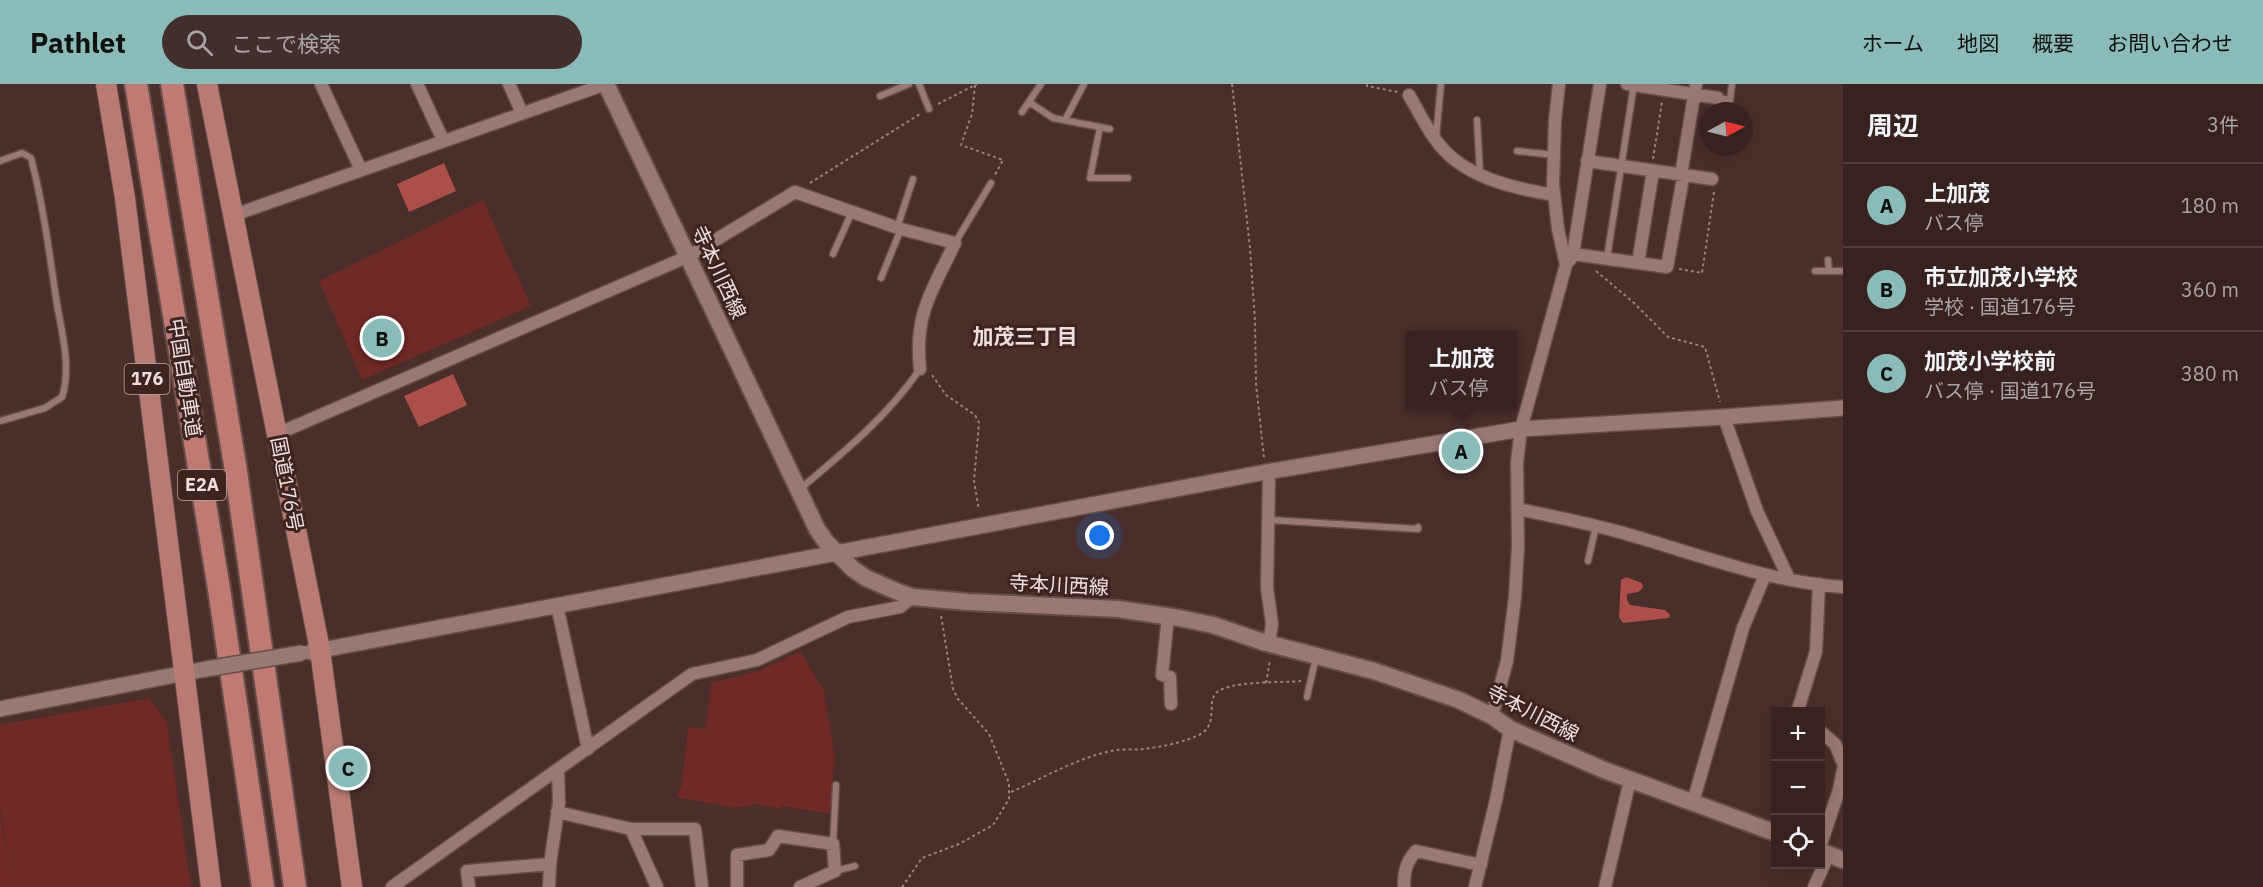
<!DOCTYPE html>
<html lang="ja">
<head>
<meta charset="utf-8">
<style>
  body { margin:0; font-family:"IBM Plex Sans","Noto Sans JP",sans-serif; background:#422f2d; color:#f1f3f6 }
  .controls { position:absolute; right:18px; bottom:18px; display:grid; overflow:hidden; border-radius:0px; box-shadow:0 6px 24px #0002 }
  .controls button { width:54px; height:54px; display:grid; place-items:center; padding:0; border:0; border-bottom:2px solid #513f3e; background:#372220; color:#f1f3f6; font:30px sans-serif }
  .compass { position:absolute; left:1699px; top:18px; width:54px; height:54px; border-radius:50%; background:#372220; box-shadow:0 6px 24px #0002; rotate:83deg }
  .you { position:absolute; left:1100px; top:452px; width:21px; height:21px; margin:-15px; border:4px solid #fff; border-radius:50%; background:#1a73e8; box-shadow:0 0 0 9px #1a73e833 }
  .badge { display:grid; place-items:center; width:39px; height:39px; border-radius:50%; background:#8bbbb9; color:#111; font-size:20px; font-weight:700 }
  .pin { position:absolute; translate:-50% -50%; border:3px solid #fff; box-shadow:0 2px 6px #0006 }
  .popup { position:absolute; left:1406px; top:247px; width:111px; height:78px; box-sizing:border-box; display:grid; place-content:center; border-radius:0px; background:#372220; filter:drop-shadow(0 2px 4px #0005); font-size:20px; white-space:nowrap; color:#aaa4a5 }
  .popup b { font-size:22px; color:#f1f3f6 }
  .popup::after { content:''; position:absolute; left:50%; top:100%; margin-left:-12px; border:12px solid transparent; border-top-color:#372220 }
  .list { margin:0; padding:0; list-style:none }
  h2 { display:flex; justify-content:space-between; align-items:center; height:78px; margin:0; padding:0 24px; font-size:26px }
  h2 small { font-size:20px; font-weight:400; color:#aaa4a5 }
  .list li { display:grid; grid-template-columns:39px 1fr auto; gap:18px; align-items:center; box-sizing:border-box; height:84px; padding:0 24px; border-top:2px solid #513f3e }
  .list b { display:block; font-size:22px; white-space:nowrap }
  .list p { margin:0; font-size:20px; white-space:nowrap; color:#aaa4a5 }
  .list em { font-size:20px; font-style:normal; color:#aaa4a5 }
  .icon { flex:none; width:33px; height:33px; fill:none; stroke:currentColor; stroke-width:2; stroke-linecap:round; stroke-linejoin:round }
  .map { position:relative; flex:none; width:1843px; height:803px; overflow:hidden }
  header { display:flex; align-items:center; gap:36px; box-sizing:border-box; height:84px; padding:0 30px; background:#8bbbb9; color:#111 }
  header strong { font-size:28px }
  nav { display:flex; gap:33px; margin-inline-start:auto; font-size:21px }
  .search { width:420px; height:54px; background:#422f2d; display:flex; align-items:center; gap:15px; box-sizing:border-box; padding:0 21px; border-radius:33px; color:#aaa4a5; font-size:22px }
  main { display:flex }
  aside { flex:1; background:#372220 }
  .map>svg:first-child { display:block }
  .green { fill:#6f2926 }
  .water { fill:#ac4f4a }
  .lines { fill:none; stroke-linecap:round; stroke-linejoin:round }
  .service-casing { stroke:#644d4b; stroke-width:9 }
  .minor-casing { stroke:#644d4b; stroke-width:15 }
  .tertiary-casing { stroke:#644d4b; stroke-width:18 }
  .secondary-casing { stroke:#644d4b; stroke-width:20 }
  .trunk-casing { stroke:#644d4b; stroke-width:22 }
  .motorway-casing { stroke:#644d4b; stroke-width:26 }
  .path { stroke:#98817e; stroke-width:2; stroke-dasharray:3 3; stroke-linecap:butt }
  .service { stroke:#997975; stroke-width:6 }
  .minor { stroke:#997975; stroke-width:12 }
  .tertiary { stroke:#997975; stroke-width:15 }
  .secondary { stroke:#997975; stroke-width:16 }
  .trunk { stroke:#b97a74; stroke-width:20 }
  .motorway { stroke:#c17a73; stroke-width:22 }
  .tertiary-bridge-casing { stroke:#644d4b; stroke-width:18; stroke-linecap:butt }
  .tertiary-bridge { stroke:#997975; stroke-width:15 }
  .labels { text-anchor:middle; stroke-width:6; stroke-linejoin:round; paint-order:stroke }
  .shield { fill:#3e2421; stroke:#bba6a4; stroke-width:1.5 }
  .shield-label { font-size:18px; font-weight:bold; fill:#f0dedc }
  .street-label { font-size:20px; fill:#f0dedc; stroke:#3e2421 }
  .neighbourhood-label { font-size:21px; font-weight:bold; fill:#f0dedc; stroke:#3e2421 }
</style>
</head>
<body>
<header>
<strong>Pathlet</strong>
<div class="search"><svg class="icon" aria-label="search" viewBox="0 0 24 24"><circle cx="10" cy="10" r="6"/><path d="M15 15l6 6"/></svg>ここで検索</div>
<nav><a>ホーム</a><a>地図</a><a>概要</a><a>お問い合わせ</a></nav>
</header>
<main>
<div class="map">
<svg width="1843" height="803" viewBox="0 0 1843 803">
  <rect width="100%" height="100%" fill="#492e2b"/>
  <!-- green -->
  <path class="green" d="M483 116 531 222 362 296 319 197Z
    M800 567 824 607 835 672 830 730 782 722 780 725 758 720 735 724 676 713 682 700 688 643 706 645 711 599 758 587Z
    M149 614 167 638 191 803H0V731L13 796 0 725V641Z"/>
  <!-- water -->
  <path class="water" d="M444 79 456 107 409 128 397 100Z
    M453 290 467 321 419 343 404 312Z
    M1626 493 1642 499 1643 504 1638 508 1627 510V516L1630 521 1665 526 1670 531 1669 534 1623 539 1619 533 1621 496Z"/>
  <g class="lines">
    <defs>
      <path id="service" d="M919 0 929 25
        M880 12 909 0
        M1718 14 1730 16 1732 0
        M1029 18 1053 34 1110 45
        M1022 28 1041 0
        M1065 36 1084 0
        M1477 36 1480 90
        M1100 43 1090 94H1128
        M1436 53 1441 0
        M1517 67 1554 71
        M0 77 22 69 31 74C43 120 49 166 56 214 61 246 72 282 62 313L45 324 0 337
        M897 144 913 95
        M955 159 991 99
        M833 170 852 128
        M1607 174 1634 0
        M1828 176 1829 187
        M1815 187H1843
        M881 194 901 145
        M800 405C843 369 888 332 920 285
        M1269 436 1418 445V443
        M1588 477 1596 442
        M1307 613 1316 573
        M833 760 836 701
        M835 787 855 782"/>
      <path id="minor" d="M321 0 361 86
        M417 0 443 56
        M509 0 522 29
        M1627 0 1718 14
        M1409 11C1417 25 1425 41 1435 55 1461 93 1512 104 1554 111
        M1587 77 1712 95
        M234 131 606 0
        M1573 170 1667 183 1683 94 1681 91 1696 0
        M1570 176 1573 170 1600 0
        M1638 179 1653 87
        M1724 333 1757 427 1789 495
        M277 350 689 172 795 108 901 145 955 159C932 207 914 230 920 285
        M1266 388 1269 392 1267 504 1272 540 1269 560
        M1518 425C1556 433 1593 440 1630 451 1700 471 1769 498 1843 503
        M557 521 588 665
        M1168 532 1162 591 1170 593 1171 620
        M1800 628 1798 626 1816 567 1819 500
        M1492 632 1507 577 1515 513 1518 463 1517 378 1521 345 1566 181 1558 145 1553 100 1555 36 1559 0
        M1820 647 1835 660 1843 679
        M1693 718 1743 544 1765 491
        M557 728 631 745H695L702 803
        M631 745 657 803
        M1820 763 1839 706 1843 686
        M392 803 692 590 757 576 848 533 900 523 913 513
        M469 803 467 787 550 780
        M549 803 550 780 559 719 558 686
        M737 803V771L769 766 778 752 833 760 835 787 800 803
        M1404 803C1404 788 1406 778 1416 767L1481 781
        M1475 803 1496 716 1510 645
        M1605 803 1630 696
        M1814 803 1829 770"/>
      <path id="tertiary" d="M311 568 1266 388 1521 345 1724 333 1843 324
        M0 625 206 585"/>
      <path id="secondary" d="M606 0 817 445 826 458 853 485 866 494 898 508 913 513 968 518 1118 525 1179 534 1213 541 1263 558 1374 587 1459 616 1492 632 1510 645 1604 686 1776 749
        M1820 767 1843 776"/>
      <path id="trunk" d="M106 0 125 114 211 803
        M207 0 320 566 352 803"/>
      <path id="motorway" d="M136 0 219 505 263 803
        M172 0 235 381 295 803"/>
    </defs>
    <!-- service casing -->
    <use href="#service" class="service-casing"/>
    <!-- minor casing -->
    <use href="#minor" class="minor-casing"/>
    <!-- tertiary casing -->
    <use href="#tertiary" class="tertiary-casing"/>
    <!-- secondary casing -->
    <use href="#secondary" class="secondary-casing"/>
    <!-- trunk casing -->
    <use href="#trunk" class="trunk-casing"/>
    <!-- motorway casing -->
    <use href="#motorway" class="motorway-casing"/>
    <!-- path -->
    <path class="path" d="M1232 0 1250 164 1255 237 1256 300 1264 374
      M1367 0V2L1398 8
      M975 1 972 30 961 61 1003 76 995 91
      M938 20 977 0
      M1653 75 1662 18
      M810 99 920 30
      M1679 185 1702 189 1714 108
      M1596 187 1633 218 1668 253 1705 263 1720 318
      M932 291 946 311 975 331 979 339 974 397 979 426
      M1266 599 1270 576
      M1011 708C1046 693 1078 673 1116 666 1125 665 1135 666 1144 665 1161 663 1180 659 1197 652 1220 642 1206 619 1216 609 1230 596 1282 599 1301 597
      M902 803 922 774 959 760 993 741 1009 715V699L989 650 958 615 953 605 941 531"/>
    <!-- service -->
    <use href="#service" class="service"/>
    <!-- minor -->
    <use href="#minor" class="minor"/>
    <!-- tertiary -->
    <use href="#tertiary" class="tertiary"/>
    <!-- secondary -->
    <use href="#secondary" class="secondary"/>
    <!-- trunk -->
    <use href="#trunk" class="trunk"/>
    <!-- motorway -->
    <use href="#motorway" class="motorway"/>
    <defs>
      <path id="tertiary-bridge" d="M206 585 302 569"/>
    </defs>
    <!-- tertiary-bridge casing -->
    <use href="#tertiary-bridge" class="tertiary-bridge-casing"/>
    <!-- tertiary-bridge -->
    <use href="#tertiary-bridge" class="tertiary-bridge"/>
  </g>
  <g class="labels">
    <!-- shield labels -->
    <g class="shield">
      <rect x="124.5" y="280" width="45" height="30" rx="4.5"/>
      <rect x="178" y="386" width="48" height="30" rx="4.5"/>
    </g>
    <g class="shield-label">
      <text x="147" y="301">176</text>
      <text x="202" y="407">E2A</text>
    </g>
    <!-- street labels -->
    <g class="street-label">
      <text transform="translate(719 188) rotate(65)" y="7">寺本川西線</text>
      <text transform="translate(185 294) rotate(81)" y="7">中国自動車道</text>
      <text transform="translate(287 400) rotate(79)" y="7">国道176号</text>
      <text transform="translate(1059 501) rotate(3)" y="7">寺本川西線</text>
      <text transform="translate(1533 629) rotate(27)" y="7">寺本川西線</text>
    </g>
    <!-- neighbourhood labels -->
    <g class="neighbourhood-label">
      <text x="1025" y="260">加茂三丁目</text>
    </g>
  </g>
</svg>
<div class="controls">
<button>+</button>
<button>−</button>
<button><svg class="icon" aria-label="locate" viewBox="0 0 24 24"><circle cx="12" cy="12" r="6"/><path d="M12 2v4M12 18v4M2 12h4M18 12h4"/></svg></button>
</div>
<svg class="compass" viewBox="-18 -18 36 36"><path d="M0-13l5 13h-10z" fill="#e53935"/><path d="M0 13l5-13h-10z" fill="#aaa4a5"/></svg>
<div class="you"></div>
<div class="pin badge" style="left:1461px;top:367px">A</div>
<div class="popup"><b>上加茂</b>バス停</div>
<div class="pin badge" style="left:382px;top:254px">B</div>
<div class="pin badge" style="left:348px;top:684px">C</div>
</div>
<aside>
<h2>周辺<small>3件</small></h2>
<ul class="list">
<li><span class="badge">A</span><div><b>上加茂</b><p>バス停</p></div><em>180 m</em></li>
<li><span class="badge">B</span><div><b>市立加茂小学校</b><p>学校 · 国道176号</p></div><em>360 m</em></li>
<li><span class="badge">C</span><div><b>加茂小学校前</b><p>バス停 · 国道176号</p></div><em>380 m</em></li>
</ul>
</aside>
</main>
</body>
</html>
